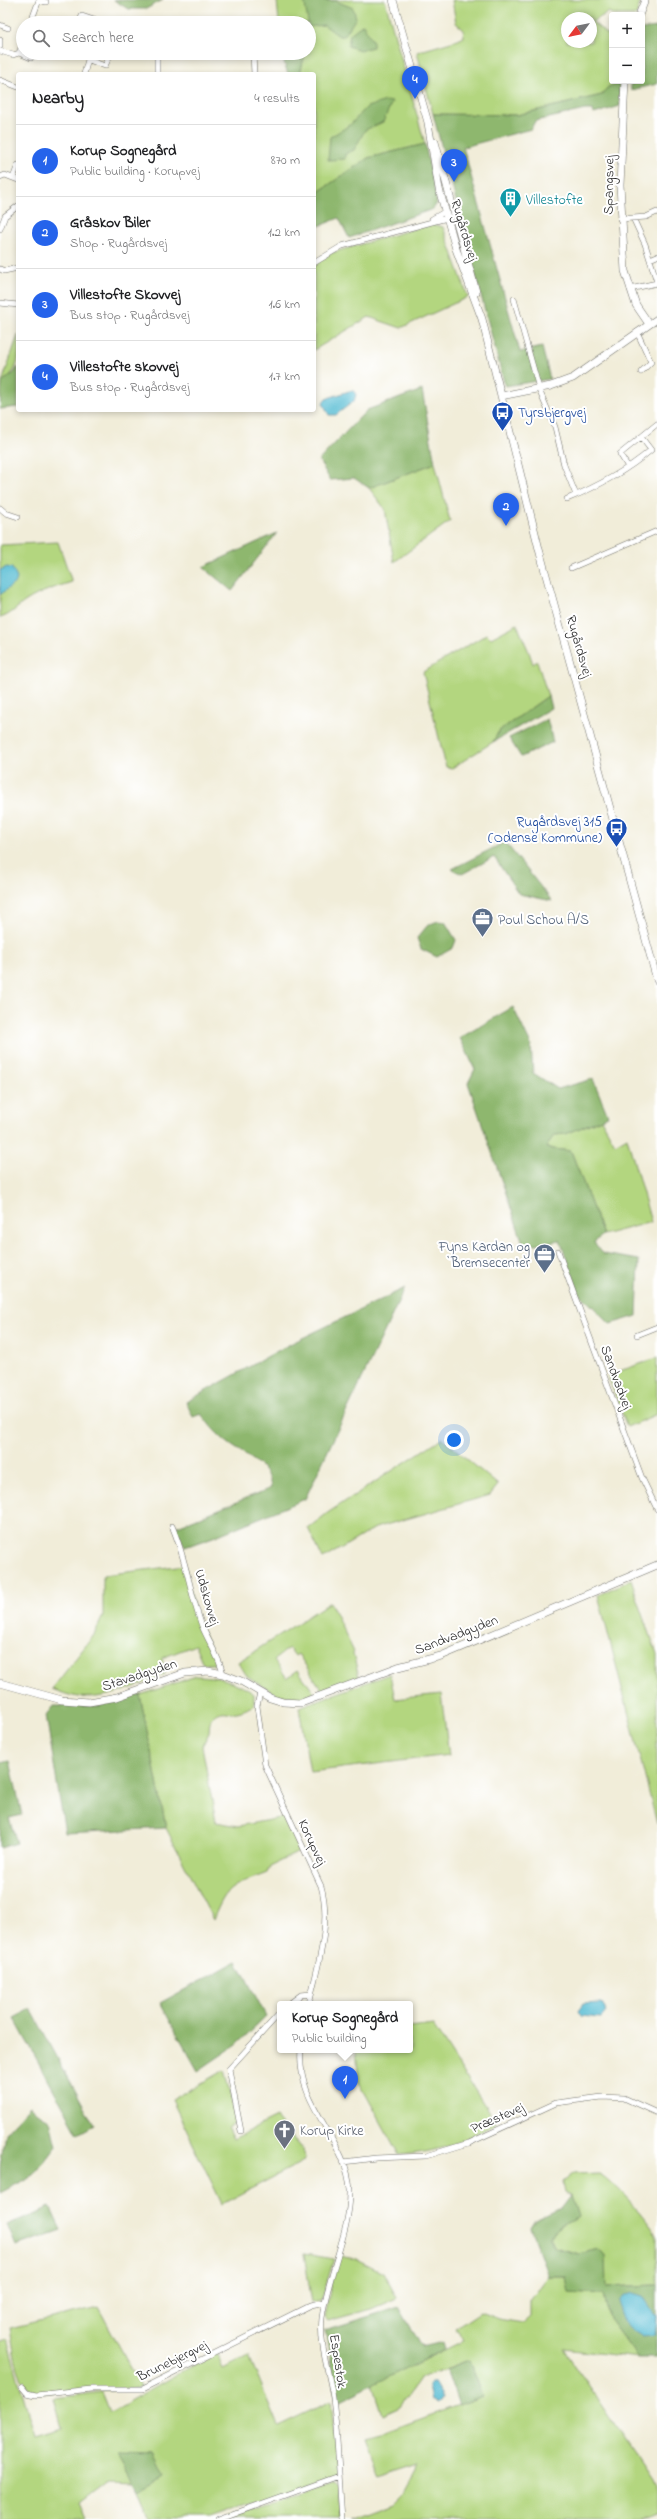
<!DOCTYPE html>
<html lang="en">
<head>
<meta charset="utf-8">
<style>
  body { margin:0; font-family:"Indie Flower",sans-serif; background:#f6f6f6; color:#202124 }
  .controls { position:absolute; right:12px; top:12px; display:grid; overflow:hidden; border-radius:4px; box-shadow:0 2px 6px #0003 }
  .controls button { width:36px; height:36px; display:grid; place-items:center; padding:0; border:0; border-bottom:1px solid #e0e0e0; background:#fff; color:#202124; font:20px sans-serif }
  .compass { position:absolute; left:561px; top:12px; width:36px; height:36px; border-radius:50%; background:#fff; box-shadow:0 2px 6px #0003; rotate:238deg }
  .you { position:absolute; left:454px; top:1440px; width:14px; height:14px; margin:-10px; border:3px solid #fff; border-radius:50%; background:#1a73e8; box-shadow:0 0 0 6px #1a73e833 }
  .badge { display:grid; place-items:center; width:26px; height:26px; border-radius:50%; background:#2563eb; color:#fff; font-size:13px; font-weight:700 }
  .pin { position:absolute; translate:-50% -33px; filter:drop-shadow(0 1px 2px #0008) }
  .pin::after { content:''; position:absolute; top:21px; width:14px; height:12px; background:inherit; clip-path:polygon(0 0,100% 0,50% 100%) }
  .popup { position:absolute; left:277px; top:2001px; width:136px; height:52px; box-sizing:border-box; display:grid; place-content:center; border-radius:4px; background:#fff; filter:drop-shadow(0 1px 3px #0005); font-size:13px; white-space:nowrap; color:#757577 }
  .popup b { font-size:15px; color:#202124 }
  .popup::after { content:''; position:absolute; left:50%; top:100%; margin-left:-8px; border:8px solid transparent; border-top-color:#fff }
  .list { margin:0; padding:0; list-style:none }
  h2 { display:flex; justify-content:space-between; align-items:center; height:52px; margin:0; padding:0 16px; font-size:17px }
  h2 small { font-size:13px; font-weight:400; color:#757577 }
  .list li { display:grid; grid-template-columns:26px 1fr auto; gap:12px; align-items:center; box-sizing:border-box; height:72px; padding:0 16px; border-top:1px solid #e0e0e0 }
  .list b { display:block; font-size:15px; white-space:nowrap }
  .list p { margin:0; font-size:13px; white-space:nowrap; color:#757577 }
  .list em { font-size:13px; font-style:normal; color:#757577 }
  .icon { flex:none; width:22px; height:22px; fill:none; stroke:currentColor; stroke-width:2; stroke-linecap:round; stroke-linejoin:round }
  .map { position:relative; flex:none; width:657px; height:2519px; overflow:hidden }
  .search { position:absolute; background:#fff; box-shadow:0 2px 6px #0003; left:16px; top:16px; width:300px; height:44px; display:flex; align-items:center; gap:10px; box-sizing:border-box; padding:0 14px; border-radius:22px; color:#757577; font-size:15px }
  .panel { position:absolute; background:#fff; box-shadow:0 2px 6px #0003; left:16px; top:72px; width:300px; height:340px; border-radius:4px }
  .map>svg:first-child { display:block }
  .green { fill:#b3d67f; stroke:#6f8055; fill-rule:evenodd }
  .forest { fill:#8eb76e; stroke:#5c714c }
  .water { fill:#55bcd3; stroke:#40747f }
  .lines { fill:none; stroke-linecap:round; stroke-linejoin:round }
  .street-casing { stroke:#706f68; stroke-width:6 }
  .secondary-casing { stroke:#706f68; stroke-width:8 }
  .street { stroke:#fff; stroke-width:5 }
  .secondary { stroke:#fff; stroke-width:7 }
  .labels { text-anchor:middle; stroke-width:4; stroke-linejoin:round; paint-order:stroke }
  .street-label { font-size:14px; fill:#2b2b2b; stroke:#fff }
  .culture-label { font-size:14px; fill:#0d838f; stroke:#fff; text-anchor:start }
  .transit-label { font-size:14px; fill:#164399; stroke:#fff; text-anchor:start }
  .service-label { font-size:14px; fill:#4e5e75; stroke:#fff; text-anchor:start }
  .worship-label { font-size:14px; fill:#5b616d; stroke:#fff; text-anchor:start }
</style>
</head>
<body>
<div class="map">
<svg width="657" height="2519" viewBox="0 0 657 2519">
  <rect width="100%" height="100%" fill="#fff"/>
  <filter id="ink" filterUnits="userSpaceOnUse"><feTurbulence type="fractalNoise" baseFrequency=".025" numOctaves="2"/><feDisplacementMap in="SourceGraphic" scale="8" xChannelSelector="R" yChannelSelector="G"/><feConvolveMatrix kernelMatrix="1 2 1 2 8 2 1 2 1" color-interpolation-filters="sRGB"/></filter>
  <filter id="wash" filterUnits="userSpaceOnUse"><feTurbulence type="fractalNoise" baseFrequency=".012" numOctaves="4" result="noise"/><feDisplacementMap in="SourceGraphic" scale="16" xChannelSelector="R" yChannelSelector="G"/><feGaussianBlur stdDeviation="0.9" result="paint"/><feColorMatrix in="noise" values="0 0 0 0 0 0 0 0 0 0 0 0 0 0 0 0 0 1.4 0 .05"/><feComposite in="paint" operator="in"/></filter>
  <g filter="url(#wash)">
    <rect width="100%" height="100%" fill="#f1edd9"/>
    <!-- green -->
    <path class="green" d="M277 0H385L425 144 368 158 314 195V74H300L305 53H309V23H279Z
      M452 0H641L636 15H613L609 12 592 22 612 38V81H620L619 85 608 87 602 95 517 115 433 114 417 52 458 40 464 37 463 29 456 23ZM567 18H591V42H567Z
      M431 224 443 227 468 297 401 328 369 317 314 350V265L331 253Z
      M18 335C18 359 22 367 2 382Z
      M435 463 450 521 394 562 385 509 369 488Z
      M58 542 72 582C56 587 40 592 26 601 17 607 11 615 0 618V545Z
      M517 624C522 638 529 649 533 664L537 661 548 696 499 731 493 742 452 768 446 767 423 672 487 634 491 638Z
      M601 1119 615 1144 627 1137 651 1222 603 1235 571 1151 545 1148 554 1135 566 1134Z
      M657 1358V1414L627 1427 608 1375Z
      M442 1438 498 1485 490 1495 375 1528 323 1559 308 1528 329 1512Z
      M185 1565 196 1618 218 1664H203L195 1645 162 1658 165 1674C138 1685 109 1700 79 1697 70 1696 60 1692 52 1689L94 1635 103 1616V1575Z
      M631 1580 657 1654V1824L598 1595Z
      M330 1602 354 1652 353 1653 359 1677 322 1690 298 1654 295 1656 289 1648 274 1660 287 1678 298 1670 314 1693 302 1699 277 1695 247 1676 238 1662Z
      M390 1674 395 1699 441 1694 449 1755 310 1772 299 1707Z
      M196 1676C217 1676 237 1681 254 1694V1706C248 1708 243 1711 237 1712 224 1714 222 1707 210 1719L209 1733 202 1746 216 1822 238 1826 285 1817 301 1851 270 1866 267 1873C232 1887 228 1883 213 1920L166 1828 140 1695Z
      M433 2025 496 2123C465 2142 436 2153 399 2155L359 2082 356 2050H410V2028Z
      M224 2070 237 2122 228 2128 233 2139 276 2118 301 2147 305 2159 302 2162 222 2204 172 2100Z
      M599 2173C609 2176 652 2224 657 2236 657 2244 657 2274 657 2285L605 2287 597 2249 580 2254 555 2247 549 2237 555 2229 578 2217 571 2195 565 2192 563 2182 573 2174Z
      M304 2254 334 2259 321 2301 312 2303Z
      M338 2256 356 2259 383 2272 397 2298 371 2309 328 2321 324 2317Z
      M548 2276H566L570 2292 604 2294 609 2319 638 2358 564 2349 657 2489V2511L637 2519H350L392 2503 403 2492 420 2461 379 2474 365 2437 385 2432 483 2396 469 2360 420 2378 400 2407 383 2415 373 2384 463 2341 456 2328 480 2312 498 2319 523 2323 530 2317V2301Z
      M98 2307 141 2386 133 2389 35 2393C15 2381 14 2350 10 2328Z
      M7 2340 35 2436 62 2428 54 2398 102 2392 110 2412 216 2352 223 2369 249 2356 278 2426 331 2401 338 2474 209 2519H150L138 2490 162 2476 152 2454H118L133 2481 109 2480 79 2503 86 2519H0V2342Z
      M333 2480 338 2485 340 2519H226Z"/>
    <!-- forest -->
    <path class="forest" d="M114 0H163L146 9H128Z
      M304 0 336 1 353 8 356 18 344 36H339L324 25 309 27Z
      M363 24 373 42V47L360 50 348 46 350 34Z
      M657 27V84L631 90V81H642V29Z
      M281 53H305L300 74H288Z
      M614 85H619L620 106 594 114 593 110H585L535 121 531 129 463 147 520 352 542 347 550 379 505 386 433 114 517 115 602 95 608 87Z
      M386 101 392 102 383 122 365 130 354 150 345 154V159L328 160 330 137 350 125 367 107Z
      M425 144 437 203 433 209 349 238 339 218 319 226 314 218V195L368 158Z
      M18 367V407L0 409 2 382 14 373Z
      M422 390 435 463 369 488 354 478 330 480 319 460 367 410Z
      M277 533 232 591 203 567Z
      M548 696 551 708 493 742 499 731Z
      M547 719 553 742 521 757 509 738Z
      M505 842 552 901 519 894 494 857 462 874 452 869Z
      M438 921 445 922 456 940 453 948 437 957 421 949 417 938 428 925Z
      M513 1007 531 1045 533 1073 558 1089 593 1079 608 1116 566 1134 554 1135 546 1148 571 1151 603 1235 594 1242 603 1254 639 1260 637 1316 610 1324 579 1293 560 1240 524 1246 468 1083 475 1069 460 1038Z
      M405 1288 305 1499 216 1536 185 1547 175 1527 271 1488C269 1461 236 1453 219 1435 212 1429 207 1421 201 1414L193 1417 186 1402 290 1344Z
      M140 1695 166 1828 65 1833 46 1715 53 1706H100Z
      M10 1761 22 1815 9 1818 17 1843 0 1848V1763Z
      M237 1961 266 2016 236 2045 198 2071 160 2003Z
      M31 2009 94 2125 78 2134 14 2018Z
      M30 2106 50 2121 56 2146 34 2175 0 2193V2166L5 2133Z
      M571 2195 578 2217 555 2229 549 2238 555 2248 580 2254 597 2249 605 2255 606 2287 657 2285V2358H638L609 2319 604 2294 569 2292 566 2276H548L530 2228 535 2220 561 2208Z
      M50 2207 61 2230 16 2246 7 2225Z
      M399 2307 422 2347 443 2342 445 2349 338 2402 325 2330Z
      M469 2360 483 2396 459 2405 446 2369Z
      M117 2453 152 2454 163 2476 138 2490Z"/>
    <!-- water -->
    <path class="water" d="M349 391H354L356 395 354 401 336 415H329L323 403 325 399Z
      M7 567 12 568 17 578 16 582 0 595V570Z
      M602 2003 607 2011 601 2018 581 2016 578 2011 583 2004Z
      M634 2293 644 2296 657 2316 655 2335 642 2336C628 2330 617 2315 620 2300L626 2295Z
      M430 2383H435L443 2398 438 2404 431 2400 428 2386Z"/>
  </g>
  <g filter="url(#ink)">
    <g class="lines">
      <defs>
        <path id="street" d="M39 0 46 2
          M31 22 39 0
          M79 23 82 16 103 23
          M0 25 8 28
          M0 40V46
          M0 51 13 55 19 53 31 58 32 53
          M19 53 23 43
          M83 53 89 56 84 74
          M253 53 254 74
          M89 60 105 66 111 53
          M157 74V53
          M0 80 18 87
          M0 177 5 175 18 180
          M13 178 18 165
          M633 218 645 244 657 282
          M432 219 446 211
          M620 219 646 217 657 212
          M0 229 5 216 18 206
          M650 259 657 256
          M314 263 342 246 447 218
          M0 269 4 271 18 268
          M630 289 657 283
          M514 299 540 392 555 427 564 465 576 495
          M0 303 18 305
          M637 332 651 362 641 372
          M628 467 620 454 657 424
          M567 499C599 486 625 472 651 450L641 437
          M0 508 6 513 18 517
          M571 568 657 531
          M558 1251 642 1478 657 1509
          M637 1335 657 1327
          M172 1526C186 1558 190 1594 202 1626 209 1643 219 1656 223 1674
          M260 1692 257 1706 265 1765 321 1886C332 1924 317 1967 309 2004
          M289 2004 301 1995 311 1994
          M301 2050C296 2107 347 2138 350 2190 351 2230 327 2277 322 2318 319 2345 329 2371 333 2398 338 2438 339 2479 342 2519
          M241 2131 229 2069 280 2013
          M343 2162 376 2158 426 2156 469 2143 556 2103 602 2097 624 2098 657 2113
          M22 2387 27 2393 36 2395 91 2389H142L311 2305 325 2302
          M219 2519 339 2476"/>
        <path id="secondary" d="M393 0 429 126
          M639 15 645 0
          M625 81 620 185 625 271 636 305 649 324
          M428 123 439 189 456 249 482 319 540 553 657 980
          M435 142 476 292
          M501 396 551 386 573 378 657 319
          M0 1683 62 1700 89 1702 117 1697 185 1673 208 1671 223 1674 241 1681 270 1698 283 1702 301 1703 398 1667 441 1656 657 1565"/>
      </defs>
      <!-- street casing -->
      <use href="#street" class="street-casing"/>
      <!-- secondary casing -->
      <use href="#secondary" class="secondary-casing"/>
      <!-- street -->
      <use href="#street" class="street"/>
      <!-- secondary -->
      <use href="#secondary" class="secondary"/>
    </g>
  </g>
  <!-- icons -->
  <defs>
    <symbol id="building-pin" viewBox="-11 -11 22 30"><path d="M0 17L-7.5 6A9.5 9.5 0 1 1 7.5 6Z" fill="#0f9aa8" stroke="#fff"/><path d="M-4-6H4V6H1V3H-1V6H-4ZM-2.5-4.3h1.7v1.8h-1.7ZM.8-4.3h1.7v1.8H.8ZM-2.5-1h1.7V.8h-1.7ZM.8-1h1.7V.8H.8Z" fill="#fff"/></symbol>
    <symbol id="bus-pin" viewBox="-11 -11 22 30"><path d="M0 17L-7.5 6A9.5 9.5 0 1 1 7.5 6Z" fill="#1a4fb4" stroke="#fff"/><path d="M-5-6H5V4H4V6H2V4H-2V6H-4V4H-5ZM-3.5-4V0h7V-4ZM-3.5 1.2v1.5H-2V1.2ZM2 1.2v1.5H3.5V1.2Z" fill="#fff"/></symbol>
    <symbol id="office-pin" viewBox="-11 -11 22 30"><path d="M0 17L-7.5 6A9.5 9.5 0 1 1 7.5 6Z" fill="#5c6f8a" stroke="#fff"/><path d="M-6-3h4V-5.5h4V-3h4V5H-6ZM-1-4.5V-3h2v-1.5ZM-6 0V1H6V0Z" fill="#fff"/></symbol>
    <symbol id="church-pin" viewBox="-11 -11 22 30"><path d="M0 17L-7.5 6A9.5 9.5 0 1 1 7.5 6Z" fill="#6b7280" stroke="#fff"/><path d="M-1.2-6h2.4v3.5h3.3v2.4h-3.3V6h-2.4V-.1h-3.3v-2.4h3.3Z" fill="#fff"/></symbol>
  </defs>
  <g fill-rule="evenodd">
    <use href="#building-pin" x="498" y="186" width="25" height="34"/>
    <use href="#bus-pin" x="490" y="400" width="25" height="34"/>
    <use href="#bus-pin" x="604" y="816" width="25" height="34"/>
    <use href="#office-pin" x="470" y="906" width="25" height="34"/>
    <use href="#office-pin" x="532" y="1242" width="25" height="34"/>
    <use href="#church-pin" x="272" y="2118" width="25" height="34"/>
  </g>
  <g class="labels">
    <!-- street labels -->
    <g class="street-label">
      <text transform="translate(608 185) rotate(-89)" y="5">Spangsvej</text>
      <text transform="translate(465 230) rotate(73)" y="5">Rugårdsvej</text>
      <text transform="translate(580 646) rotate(74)" y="5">Rugårdsvej</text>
      <text transform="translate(617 1377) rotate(70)" y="5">Sandvadvej</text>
      <text transform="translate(208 1597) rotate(74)" y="5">Udskovvej</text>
      <text transform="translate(456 1634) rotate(-21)" y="5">Sandvadgyden</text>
      <text transform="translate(139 1674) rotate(-18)" y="5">Stavadgyden</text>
      <text transform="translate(313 1842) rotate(65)" y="5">Korupvej</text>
      <text transform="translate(497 2117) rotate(-24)" y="5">Præstevej</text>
      <text transform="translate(172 2360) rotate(-26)" y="5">Brunebjergvej</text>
      <text transform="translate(339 2361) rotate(81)" y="5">Espestok</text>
    </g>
    <!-- culture labels -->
    <g class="culture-label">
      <text x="526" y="204">Villestofte</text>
    </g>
    <!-- transit labels -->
    <g class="transit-label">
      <text x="518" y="417">Tyrsbjergvej</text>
      <text x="602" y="826" text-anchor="end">Rugårdsvej 315<tspan x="602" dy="16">(Odense Kommune)</tspan></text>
    </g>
    <!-- service labels -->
    <g class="service-label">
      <text x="498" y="924">Poul Schou A/S</text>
      <text x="530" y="1251" text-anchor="end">Fyns Kardan og<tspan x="530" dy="16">Bremsecenter</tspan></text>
    </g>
    <!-- worship labels -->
    <g class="worship-label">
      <text x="300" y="2135">Korup Kirke</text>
    </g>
  </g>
</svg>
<div class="controls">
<button>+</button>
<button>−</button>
</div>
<svg class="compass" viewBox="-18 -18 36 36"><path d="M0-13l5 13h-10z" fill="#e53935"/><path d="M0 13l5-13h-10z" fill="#757577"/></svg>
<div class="you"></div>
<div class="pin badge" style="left:345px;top:2099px">1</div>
<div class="popup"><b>Korup Sognegård</b>Public building</div>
<div class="pin badge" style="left:506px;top:526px">2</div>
<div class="pin badge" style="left:454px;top:182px">3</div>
<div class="pin badge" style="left:415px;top:99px">4</div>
<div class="search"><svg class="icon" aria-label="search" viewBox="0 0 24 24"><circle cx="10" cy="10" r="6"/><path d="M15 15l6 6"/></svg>Search here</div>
<section class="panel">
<h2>Nearby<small>4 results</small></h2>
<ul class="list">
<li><span class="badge">1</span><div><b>Korup Sognegård</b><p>Public building · Korupvej</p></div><em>870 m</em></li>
<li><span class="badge">2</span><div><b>Gråskov Biler</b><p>Shop · Rugårdsvej</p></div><em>1.2 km</em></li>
<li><span class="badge">3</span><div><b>Villestofte Skovvej</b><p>Bus stop · Rugårdsvej</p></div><em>1.6 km</em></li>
<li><span class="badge">4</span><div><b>Villestofte skovvej</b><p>Bus stop · Rugårdsvej</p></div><em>1.7 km</em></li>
</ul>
</section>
</div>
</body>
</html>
